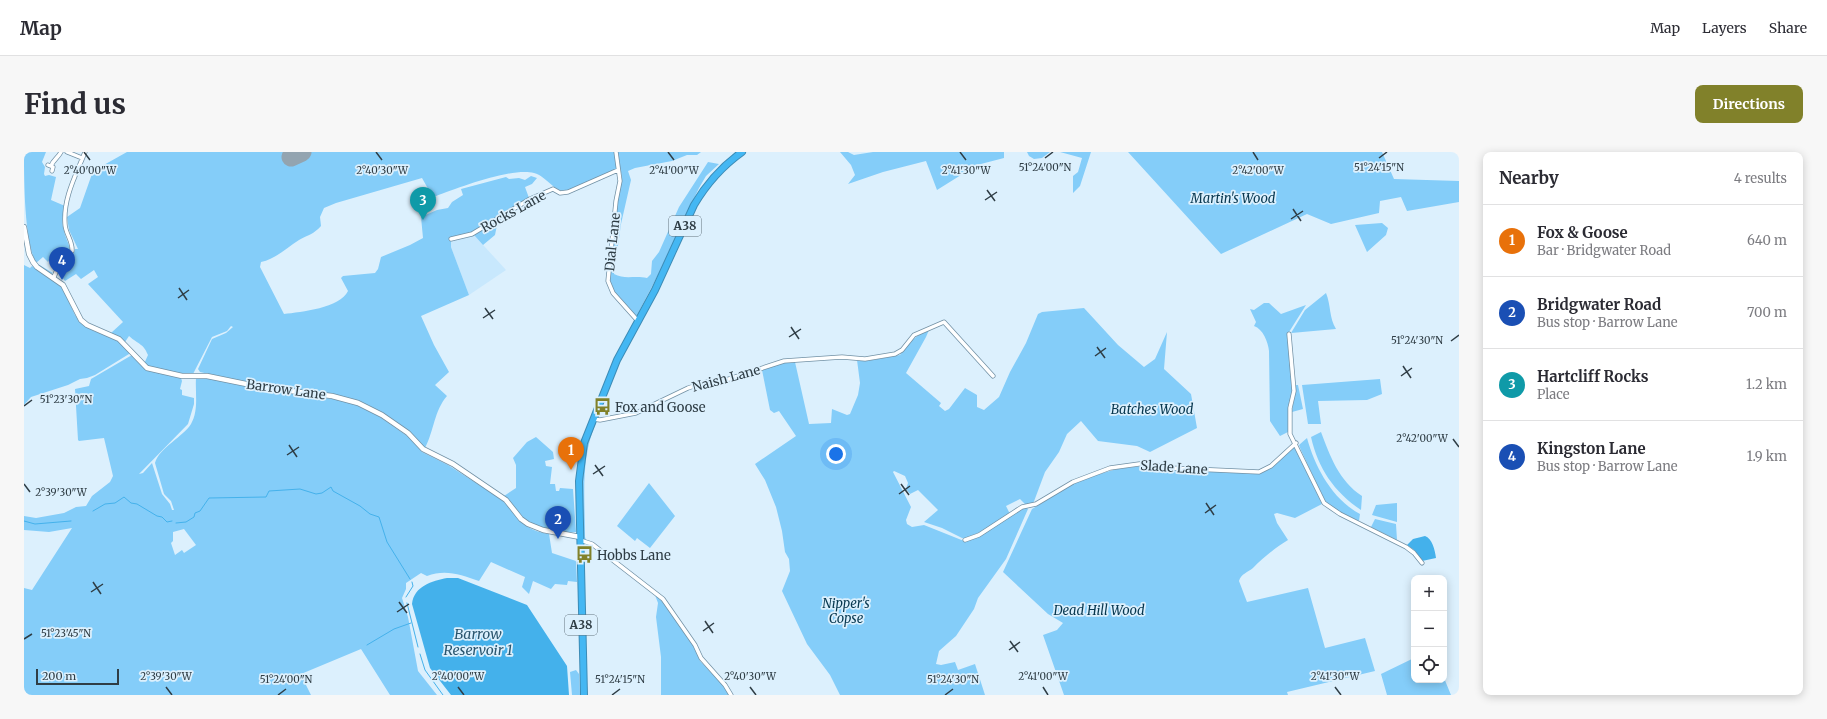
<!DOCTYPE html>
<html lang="en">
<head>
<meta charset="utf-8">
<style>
  body { margin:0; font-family:Merriweather,serif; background:#f7f7f7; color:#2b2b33 }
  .controls { position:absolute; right:12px; bottom:12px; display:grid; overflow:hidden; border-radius:8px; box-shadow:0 2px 10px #0003 }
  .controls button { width:36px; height:36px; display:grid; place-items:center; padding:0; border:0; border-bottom:1px solid #e1e1e2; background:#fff; color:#2b2b33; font:20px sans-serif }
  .scale { position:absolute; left:12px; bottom:10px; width:83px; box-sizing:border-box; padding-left:4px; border:2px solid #2f3d45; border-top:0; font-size:11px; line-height:14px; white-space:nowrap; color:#2f3d45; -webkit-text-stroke:3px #dcf0fd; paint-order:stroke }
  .you { position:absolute; left:812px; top:302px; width:14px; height:14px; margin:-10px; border:3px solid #fff; border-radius:50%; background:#1a73e8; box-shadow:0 0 0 6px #1a73e833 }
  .badge { display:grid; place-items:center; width:26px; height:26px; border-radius:50%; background:#81812a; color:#fff; font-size:13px; font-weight:700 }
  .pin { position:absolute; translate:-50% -33px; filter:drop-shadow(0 1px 2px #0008) }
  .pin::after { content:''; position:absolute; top:21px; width:14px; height:12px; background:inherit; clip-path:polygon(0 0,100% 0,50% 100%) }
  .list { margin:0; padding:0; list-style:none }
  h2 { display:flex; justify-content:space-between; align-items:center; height:52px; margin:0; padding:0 16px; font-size:17px }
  h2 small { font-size:13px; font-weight:400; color:#7c7c81 }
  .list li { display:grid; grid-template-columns:26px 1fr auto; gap:12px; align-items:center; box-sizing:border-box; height:72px; padding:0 16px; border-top:1px solid #e1e1e2 }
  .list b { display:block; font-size:15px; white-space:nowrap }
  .list p { margin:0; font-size:13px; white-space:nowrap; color:#7c7c81 }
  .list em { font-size:13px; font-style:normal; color:#7c7c81 }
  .icon { flex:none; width:22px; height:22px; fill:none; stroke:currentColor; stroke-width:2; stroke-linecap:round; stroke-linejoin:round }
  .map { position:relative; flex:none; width:1435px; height:543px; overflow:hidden; border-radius:8px }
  header { display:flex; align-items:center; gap:24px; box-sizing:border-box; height:56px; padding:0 20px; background:#fff; border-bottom:1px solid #e1e1e2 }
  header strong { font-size:19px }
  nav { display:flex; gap:22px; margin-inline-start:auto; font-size:14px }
  .intro { display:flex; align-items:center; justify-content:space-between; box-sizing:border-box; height:96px; padding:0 24px }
  h1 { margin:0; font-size:28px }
  .button { padding:10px 18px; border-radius:8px; background:#81812a; color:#fff; font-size:14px; font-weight:700 }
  main { display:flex; gap:24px; padding:0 24px }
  aside { flex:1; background:#fff; border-radius:8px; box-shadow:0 2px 10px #0003 }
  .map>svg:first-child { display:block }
  .built { fill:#c8e8fd }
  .green { fill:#84cdf9; fill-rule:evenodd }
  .water { fill:#44b1eb }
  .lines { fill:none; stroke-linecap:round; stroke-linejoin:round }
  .stream { stroke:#44b1eb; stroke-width:1 }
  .runway { stroke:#93a4b0; stroke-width:19 }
  .street-casing { stroke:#7291a5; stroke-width:5 }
  .secondary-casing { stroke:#7291a5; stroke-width:6 }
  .highway-casing { stroke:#3d8cb6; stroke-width:8 }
  .street { stroke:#fff; stroke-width:3.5 }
  .secondary { stroke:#fff; stroke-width:4.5 }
  .highway { stroke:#44b7f3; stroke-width:6 }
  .ticks { fill:none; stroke:#2f3d45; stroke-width:1.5 }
  .labels { text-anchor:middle; stroke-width:3.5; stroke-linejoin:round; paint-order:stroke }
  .shield { fill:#dcf0fd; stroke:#63737c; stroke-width:1 }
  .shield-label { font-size:12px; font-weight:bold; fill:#2f3d45 }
  .park-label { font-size:13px; font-style:italic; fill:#07374f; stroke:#dcf0fd }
  .street-label { font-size:13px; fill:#2f3d45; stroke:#dcf0fd }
  .poi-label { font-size:13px; fill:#2f3d45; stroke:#dcf0fd; text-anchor:start }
  .water-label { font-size:14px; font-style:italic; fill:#29556e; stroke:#dcf0fd }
  .ticks-label { font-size:10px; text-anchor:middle; fill:#2f3d45; stroke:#dcf0fd; stroke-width:3.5; stroke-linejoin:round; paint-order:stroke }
</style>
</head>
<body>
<header>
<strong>Map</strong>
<nav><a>Map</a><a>Layers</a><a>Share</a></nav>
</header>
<div class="intro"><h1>Find us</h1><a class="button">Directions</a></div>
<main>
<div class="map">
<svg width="1435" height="543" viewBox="0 0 1435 543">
  <rect width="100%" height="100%" fill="#dcf0fd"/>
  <!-- built -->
  <path class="built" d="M450 83 482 118 445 143 427 95V89Z"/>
  <!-- green -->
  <path class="green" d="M0 0H22L18 10 21 15 20 22 21 24 25 23 32 25 27 48 41 54C39 62 37 70 40 79 45 98 52 96 34 112L26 107 24 110 19 105 12 111 29 121 27 122C23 120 17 117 14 114 0 96 0 25 0 0Z
    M103 0H273L266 4 269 7 283 0H677L673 3H663L648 9 611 16 604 19 607 28 597 72 590 122C601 128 611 123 623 126L627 122 628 109 635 100 655 55 684 10 695 12 682 24 675 36 632 127 613 163H610L589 138 585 127 593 49 598 25 597 20 590 17 591 18 544 39C530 41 524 25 510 21 488 15 434 36 412 44L407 42 398 26 312 51 300 56 296 65 297 74C290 82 284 83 275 88 262 96 252 107 237 110L236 115 260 162C277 160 316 156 324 139L317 126 319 124 351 121 354 117 357 105 386 93 399 86 397 65 413 58 424 56 428 50 439 43 437 37 482 25 485 27 495 26 501 28 507 24 513 26 508 32 501 35 505 46 449 80 427 86V95L445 143 397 164 410 193 425 220 411 233 423 244C410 259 410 279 401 296L384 278 360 262 330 248 268 236 243 235 176 220 174 217 188 187 202 181 209 175 207 174 203 179 188 185 169 222C154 223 134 219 120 212L124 203C119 191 115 193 105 184L101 190 87 181 99 170 64 132 74 125 70 118 57 127 52 122 41 129 35 122C38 112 49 108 51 97H54L45 78 43 65 56 56 69 19Z
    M816 0H824L830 3 849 0H980V6L953 13 913 38 902 9 859 20 824 32 831 23 827 13Z
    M1003 0H1026L1018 6 1010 7 1005 4Z
    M1036 0H1067L1056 34 1049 41V24L1054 20 1058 6Z
    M1104 0H1358L1370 27 1435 29V50L1383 59 1377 45 1356 49 1355 61 1307 72 1283 62 1197 102Z
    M474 68 471 83 459 93 450 83Z
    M1358 71 1364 76 1362 83 1343 100 1331 73Z
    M0 113 6 116 8 114 37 133 51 163 59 173 70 179 93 188 105 200V202L71 223 63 226 56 227 44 233 7 245 0 253Z
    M1302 141C1307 153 1305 166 1312 177L1267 181 1281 158Z
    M1240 151H1245L1257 162 1282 153 1265 180 1264 190 1269 239 1264 255V280L1256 284 1246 269 1245 199C1244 190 1239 177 1230 174L1232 170 1226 157 1230 158Z
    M1060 156 1094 193 1120 215 1131 207 1143 180 1140 217 1167 242 1173 276 1126 300 1113 294 1074 289 1057 269 1043 282 1035 300 1021 320 1009 352H1001L996 347 982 354 986 362 961 378 942 386H938L918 376 900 370 914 358 894 338 886 342 882 337 884 331 881 324 870 319 869 320 887 355 882 368 883 372 888 375 900 373 940 389 946 388 999 356H1003L1004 357 982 407 954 446 950 457 932 484 915 499 912 512 917 513 931 510 934 518 951 512 961 543H816L806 523 783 492 758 439 766 419 765 407 761 400 758 379 752 355 741 328 731 312 772 284 755 259 750 261 746 258 738 218 760 211 771 210 785 272 807 271 808 257 823 263 826 262 834 243 836 231 833 208 842 209 876 203C884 192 891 183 905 178L902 185 882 221 917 251 915 254 921 259 925 257 941 236 953 243V255L960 258 975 245 986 220 1002 191 1014 162 1018 160Z
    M108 203 123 218 157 226 158 229 156 237 158 238V243L170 246V252L164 272 115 322 119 321 128 311 138 342 146 352 148 358H150L147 349 140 342 131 311C135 296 160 284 167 272 175 258 171 241 172 226H184L245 239 278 242 321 249 338 255 352 262 386 286 398 300 424 313 474 345C496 361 493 377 525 382L528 401 552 409 553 430 544 429 543 433 531 432 527 437 509 429 505 442 498 435 501 425 467 410 455 429C437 423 422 417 403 424L397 421 382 431V437L378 446 384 465 394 519 413 543H366L337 497 277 522 282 527 281 531 287 543H0V436L8 438 48 376 25 380 0 378V364L12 366 40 361 52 355 62 354 68 344 86 330 89 324 80 286 55 289 54 288 51 237 65 234 67 227ZM160 377 172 393 160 401 158 398 151 403 147 391 149 389V380Z
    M1356 227 1358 242 1343 248 1294 249 1297 272H1284L1278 233Z
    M1272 233H1274L1279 257 1268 260Z
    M570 271H572C556 307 561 346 561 385L562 388 558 386C558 347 555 308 570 271Z
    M1297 280C1306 304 1315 329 1338 344L1337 358C1310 340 1294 316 1287 285Z
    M512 285 529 300 530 307 521 309 522 314 528 315 526 332H531L532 339H535L536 336 549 337 552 380C534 382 508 377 496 363 490 356 487 349 480 344L492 336V313L489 306 503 290Z
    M1283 286C1291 315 1308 347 1336 362L1335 369 1315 360 1301 350 1276 296 1275 293Z
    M1270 294 1298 352 1271 366 1253 361 1250 362 1253 371 1264 388C1251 396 1240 405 1229 416 1224 420 1217 422 1215 429L1223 450 1284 436 1301 496 1341 486 1351 519 1263 540 1264 543H1040L1019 483 1033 478 1039 471 1024 462 979 420 1008 357 1054 329 1072 323 1093 317 1119 314 1233 322 1247 315Z
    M625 331 651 364 626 396 613 386 611 389 593 374Z
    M1373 351V370L1348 363 1352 353Z
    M1351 367 1372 372 1373 388 1347 375Z
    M631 443 639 450 670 494 676 509 697 531 705 543H637V505L632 465 634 451Z
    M1390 506V528H1420V526L1427 543H1363L1357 522Z
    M552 518 555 522 556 543H548L546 520Z"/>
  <!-- water -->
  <path class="water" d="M1401 384C1408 386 1411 398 1412 406L1398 409 1390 398 1383 393 1389 387Z
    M423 426H434L503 453 543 514 545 543H427L406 516 388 452C390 434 408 429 423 426Z"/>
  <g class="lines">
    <!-- stream -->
    <path class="stream" d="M69 359 81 352 91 351 100 345 107 351 113 352 133 364 138 365 143 370 148 369
      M0 369 11 372 47 369
      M152 371 162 370 170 365 171 361 176 359 185 346 242 345 245 339 276 337 292 342 298 341 307 335 309 339 336 354 346 362 355 365 363 390 386 427
      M382 445 389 434 388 430
      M383 451 394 495
      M343 493 370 477 387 471
      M396 502 401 518 419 543"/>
    <!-- runway -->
    <path class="runway" d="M267 5 278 0"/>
    <defs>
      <path id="street" d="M43 0 58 6
        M592 0 596 29 592 49 584 129 589 141 614 169
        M24 13 29 15 28 19
        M27 14C29 8 34 6 37 0
        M427 87 448 82 506 47 529 37 536 41 544 40 594 18
        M30 125 34 115 48 99C49 89 41 81 41 72 39 46 52 23 61 0
        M1265 182 1270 239 1266 256V282L1300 351 1316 362 1382 395 1390 401 1398 411
        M569 267 576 268 612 261 664 236 682 230 702 228 760 209 818 205 841 207 871 202 878 198 890 183 920 170 969 224
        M556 388 568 392 639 447 671 493 677 506 701 533 707 543
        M941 388 955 383 998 355 1012 352 1049 330 1086 316 1122 311 1147 316 1235 320 1247 314 1272 291"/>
      <path id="secondary" d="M0 75 5 102 9 110 13 115 39 133 57 168 63 173 95 187 123 216 158 224H183L242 236 308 244 334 251 358 263 384 281 399 297 429 312 482 348 497 367 504 372 519 378 556 385"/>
      <path id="highway" d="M560 543 555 329 560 291 593 208 631 138 670 53C683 31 697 15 718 0"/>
    </defs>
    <!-- street casing -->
    <use href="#street" class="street-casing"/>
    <!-- secondary casing -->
    <use href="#secondary" class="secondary-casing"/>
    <!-- highway casing -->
    <use href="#highway" class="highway-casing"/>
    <!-- street -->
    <use href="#street" class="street"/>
    <!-- secondary -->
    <use href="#secondary" class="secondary"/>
    <!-- highway -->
    <use href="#highway" class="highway"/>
  </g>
  <!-- ticks -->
  <path class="ticks" d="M60 0 66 8M352 0 358 8M644 0 650 8M936 0 942 8M1229 0 1234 8M1021 6 1029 0M1355 6 1363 0M963 38 971 49M961 48 973 40M1269 57 1277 69M1267 67 1279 59M155 136 163 148M154 146 165 138M461 156 469 167M459 166 471 158M767 175 775 187M765 185 777 177M1427 189 1435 183M1073 195 1081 206M1071 204 1082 196M1379 214 1387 226M1377 224 1388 216M0 254 8 248M1429 287 1435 295M265 293 273 305M263 303 275 295M571 313 579 324M569 322 581 314M0 332 6 340M877 332 885 343M875 342 886 334M1182 351 1190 363M1181 361 1192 353M69 430 77 442M67 440 79 432M375 450 383 461M373 460 385 452M681 469 689 481M679 479 690 471M0 487 8 482M986 489 994 500M985 498 996 490M142 535 148 543M434 535 440 543M726 535 732 543M1019 535 1024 543M1311 535 1317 543M254 543 262 537M588 543 596 537M921 543 929 537"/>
  <!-- icons -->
  <defs>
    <symbol id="bus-bare" viewBox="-9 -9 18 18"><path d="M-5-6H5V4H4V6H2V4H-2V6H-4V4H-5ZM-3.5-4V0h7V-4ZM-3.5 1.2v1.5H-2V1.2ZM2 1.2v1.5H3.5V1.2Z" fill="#81812a" stroke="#dcf0fd" stroke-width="2.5" paint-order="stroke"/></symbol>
  </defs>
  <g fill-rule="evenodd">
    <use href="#bus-bare" x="566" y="242" width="25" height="25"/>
    <use href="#bus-bare" x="548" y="390" width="25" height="25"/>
  </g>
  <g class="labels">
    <!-- shield labels -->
    <g class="shield">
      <rect x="645" y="64" width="32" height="20" rx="3"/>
      <rect x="541" y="463" width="32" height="20" rx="3"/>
    </g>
    <g class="shield-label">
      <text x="661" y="78">A38</text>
      <text x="557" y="477">A38</text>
    </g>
    <!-- park labels -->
    <g class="park-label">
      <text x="1209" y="51">Martin's Wood</text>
      <text x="1128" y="262">Batches Wood</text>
      <text x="822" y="456">Nipper's<tspan x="822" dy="15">Copse</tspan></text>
      <text x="1075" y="463">Dead Hill Wood</text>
    </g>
    <!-- street labels -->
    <g class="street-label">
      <text transform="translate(489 59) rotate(-29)" y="5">Rocks Lane</text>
      <text transform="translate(588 90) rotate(-84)" y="5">Dial Lane</text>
      <text transform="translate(702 226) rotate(-15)" y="5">Naish Lane</text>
      <text transform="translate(262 237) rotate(8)" y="5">Barrow Lane</text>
      <text transform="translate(1150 315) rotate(4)" y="5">Slade Lane</text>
    </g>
    <!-- poi labels -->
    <g class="poi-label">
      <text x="591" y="260">Fox and Goose</text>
      <text x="573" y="408">Hobbs Lane</text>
    </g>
    <!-- water labels -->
    <g class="water-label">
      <text x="454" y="487">Barrow<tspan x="454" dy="16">Reservoir 1</tspan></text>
    </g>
  </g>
  <g class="ticks-label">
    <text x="1355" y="19">51°24'15"N</text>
    <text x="1021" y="19">51°24'00"N</text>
    <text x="66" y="22">2°40'00"W</text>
    <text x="358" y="22">2°40'30"W</text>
    <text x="650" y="22">2°41'00"W</text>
    <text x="942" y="22">2°41'30"W</text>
    <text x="1234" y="22">2°42'00"W</text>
    <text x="1393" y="192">51°24'30"N</text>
    <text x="42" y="251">51°23'30"N</text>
    <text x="1398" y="290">2°42'00"W</text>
    <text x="37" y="344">2°39'30"W</text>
    <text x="42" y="485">51°23'45"N</text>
    <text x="142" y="528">2°39'30"W</text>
    <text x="434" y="528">2°40'00"W</text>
    <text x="726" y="528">2°40'30"W</text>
    <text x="1019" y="528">2°41'00"W</text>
    <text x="1311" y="528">2°41'30"W</text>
    <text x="262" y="531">51°24'00"N</text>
    <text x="596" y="531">51°24'15"N</text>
    <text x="929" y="531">51°24'30"N</text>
  </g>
</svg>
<div class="controls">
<button>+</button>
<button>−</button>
<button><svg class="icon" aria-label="locate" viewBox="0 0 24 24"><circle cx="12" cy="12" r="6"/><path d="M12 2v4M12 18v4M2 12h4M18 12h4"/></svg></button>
</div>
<div class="scale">200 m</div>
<div class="you"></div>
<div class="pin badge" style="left:547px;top:318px;background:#e8710a">1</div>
<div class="pin badge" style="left:534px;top:387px;background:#1a4fb4">2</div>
<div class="pin badge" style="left:399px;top:68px;background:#0f9aa8">3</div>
<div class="pin badge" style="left:38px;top:128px;background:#1a4fb4">4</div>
</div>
<aside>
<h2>Nearby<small>4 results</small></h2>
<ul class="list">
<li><span class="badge" style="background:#e8710a">1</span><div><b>Fox &amp; Goose</b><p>Bar · Bridgwater Road</p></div><em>640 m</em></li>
<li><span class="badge" style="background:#1a4fb4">2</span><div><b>Bridgwater Road</b><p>Bus stop · Barrow Lane</p></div><em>700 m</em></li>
<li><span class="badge" style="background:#0f9aa8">3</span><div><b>Hartcliff Rocks</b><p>Place</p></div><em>1.2 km</em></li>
<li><span class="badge" style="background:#1a4fb4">4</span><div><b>Kingston Lane</b><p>Bus stop · Barrow Lane</p></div><em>1.9 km</em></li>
</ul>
</aside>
</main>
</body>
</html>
